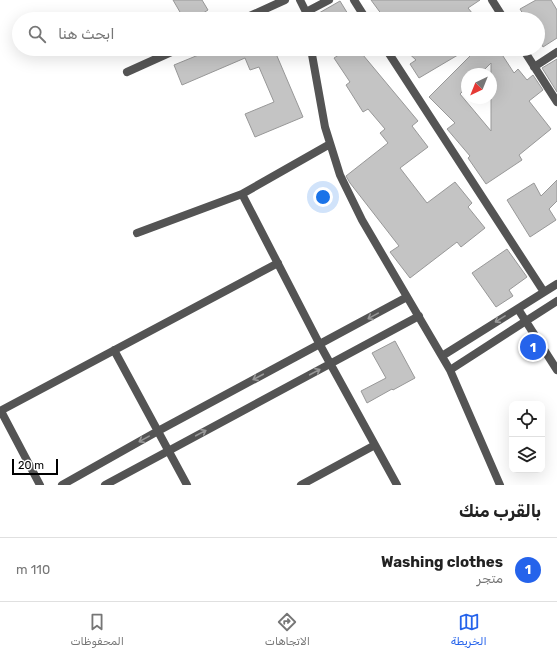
<!DOCTYPE html>
<html lang="ar">
<head>
<meta charset="utf-8">
<style>
  body { margin:0; font-family:Rubik,"Noto Naskh Arabic",sans-serif; background:#f2f2f2; color:#222; direction:rtl }
  .controls { position:absolute; right:12px; bottom:12px; display:grid; overflow:hidden; border-radius:8px; box-shadow:0 4px 16px #0002 }
  .controls button { width:36px; height:36px; display:grid; place-items:center; padding:0; border:0; border-bottom:1px solid #e0e0e0; background:#fff; color:#222; font:20px sans-serif }
  .compass { position:absolute; left:461px; top:68px; width:36px; height:36px; border-radius:50%; background:#fff; box-shadow:0 4px 16px #0002; rotate:223deg }
  .scale { position:absolute; left:12px; bottom:10px; width:46px; box-sizing:border-box; padding-left:4px; border:2px solid #000; border-top:0; font-size:11px; line-height:14px; white-space:nowrap; color:#000; -webkit-text-stroke:3px #fff; paint-order:stroke }
  .you { position:absolute; left:323px; top:197px; width:14px; height:14px; margin:-10px; border:3px solid #fff; border-radius:50%; background:#1a73e8; box-shadow:0 0 0 6px #1a73e833 }
  .badge { display:grid; place-items:center; width:26px; height:26px; border-radius:50%; background:#2563eb; color:#fff; font-size:13px; font-weight:700 }
  .pin { position:absolute; translate:-50% -50%; border:2px solid #fff; box-shadow:0 1px 4px #0006 }
  .list { margin:0; padding:0; list-style:none }
  h2 { display:flex; justify-content:space-between; align-items:center; height:52px; margin:0; padding:0 16px; font-size:17px }
  h2 small { font-size:13px; font-weight:400; color:#767676 }
  .list li { display:grid; grid-template-columns:26px 1fr auto; gap:12px; align-items:center; box-sizing:border-box; height:64px; padding:0 16px; border-top:1px solid #e0e0e0 }
  .list b { display:block; font-size:15px; white-space:nowrap }
  .list p { margin:0; font-size:13px; white-space:nowrap; color:#767676 }
  .list em { font-size:13px; font-style:normal; color:#767676 }
  .icon { flex:none; width:22px; height:22px; fill:none; stroke:currentColor; stroke-width:2; stroke-linecap:round; stroke-linejoin:round }
  .map { position:relative; flex:none; width:557px; height:485px; overflow:hidden; direction:ltr }
  .search { position:absolute; background:#fff; box-shadow:0 4px 16px #0002; left:12px; right:12px; top:12px; height:44px; display:flex; align-items:center; gap:10px; box-sizing:border-box; padding:0 14px; border-radius:22px; color:#767676; font-size:15px }
  .sheet { height:116px; background:#fff }
  nav { display:flex; justify-content:space-around; align-items:center; box-sizing:border-box; height:56px; border-top:1px solid #e0e0e0; background:#fff; font-size:11px; color:#767676 }
  nav a { display:grid; justify-items:center; gap:2px }
  nav .on { color:#2563eb }
  .map>svg:first-child { display:block }
  .building { fill:#c4c4c4; stroke:#989898; fill-rule:evenodd }
  .lines { fill:none; stroke-linecap:round; stroke-linejoin:round }
  .street { stroke:#545454; stroke-width:8 }
  .oneway { stroke:#989898 }
</style>
</head>
<body>
<div class="map">
<svg width="557" height="485" viewBox="0 0 557 485">
  <rect width="100%" height="100%" fill="#fff"/>
  <!-- building -->
  <path class="building" d="M173 0H202L208 10 194 19H184Z
    M371 0H480L468 8 477 19H385Z
    M536 0H551L557 10V38L543 47 538 38V19H526L520 9Z
    M340 1 351 19H312V17Z
    M213 49H274L303 117 255 137 245 114 274 102 259 67 250 70 245 58 182 85 174 65Z
    M348 49H358L418 121 412 126 428 147 400 168 427 203 455 182 472 203 468 207 485 228 461 247 457 242 410 278 390 252 399 246 350 183 346 176 388 143 380 133 385 129 368 109 363 112 346 85 350 82 334 58Z
    M404 49H468L419 78 410 64 416 60Z
    M477 49H505L501 53 514 73 518 69 527 80 533 75 543 90 529 101 551 129 519 155 522 160 486 184 468 158 470 156 447 129 455 123 429 97ZM491 63V131L460 94 467 87V74H480Z
    M557 59V92L542 68Z
    M557 180V201L549 209 556 220 530 237 507 200 534 183 541 196Z
    M507 249 527 277 509 290 513 296 496 307 472 273Z
    M395 341 415 378 393 390 392 389 367 403 361 391 386 378 372 353Z"/>
  <g class="lines">
    <!-- street -->
    <path class="street" d="M300 0 306 12
      M354 0 366 19
      M492 0 504 19
      M243 19 285 0
      M307 19 306 12 329 0
      M311 49 325 127 340 175 362 220 450 370 500 485
      M386 49 544 292
      M523 49 557 102
      M534 67 557 52
      M127 72 178 49
      M242 194 320 345 397 485
      M137 233 242 194 330 144
      M518 309 557 370
      M114 350 187 485
      M442 356 557 284
      M450 370 557 301
      M0 411 278 263
      M1 411 40 485
      M62 485 158 431 407 297
      M105 485 419 316
      M301 485 375 445"/>
  </g>
  <!-- one-way arrows -->
  <defs><path id="oneway-shaft" d="M-6 0H5M1.5-3L5.5 0L1.5 3" fill="none" stroke-width="1.6" stroke-linecap="round" stroke-linejoin="round"/></defs>
  <g class="oneway">
    <use href="#oneway-shaft" transform="translate(373 316) rotate(151)"/>
    <use href="#oneway-shaft" transform="translate(500 319) rotate(148)"/>
    <use href="#oneway-shaft" transform="translate(315 372) rotate(-28)"/>
    <use href="#oneway-shaft" transform="translate(258 377) rotate(152)"/>
    <use href="#oneway-shaft" transform="translate(201 433) rotate(-28)"/>
    <use href="#oneway-shaft" transform="translate(144 439) rotate(151)"/>
  </g>
</svg>
<div class="controls">
<button><svg class="icon" aria-label="locate" viewBox="0 0 24 24"><circle cx="12" cy="12" r="6"/><path d="M12 2v4M12 18v4M2 12h4M18 12h4"/></svg></button>
<button><svg class="icon" aria-label="layers" viewBox="0 0 24 24"><path d="M12 4l9 5-9 5-9-5zM3 14l9 5 9-5"/></svg></button>
</div>
<svg class="compass" viewBox="-18 -18 36 36"><path d="M0-13l5 13h-10z" fill="#e53935"/><path d="M0 13l5-13h-10z" fill="#767676"/></svg>
<div class="scale">20 m</div>
<div class="you"></div>
<div class="pin badge" style="left:533px;top:347px">1</div>
<div class="search"><svg class="icon" aria-label="search" viewBox="0 0 24 24"><circle cx="10" cy="10" r="6"/><path d="M15 15l6 6"/></svg>ابحث هنا</div>
</div>
<section class="sheet">
<h2>بالقرب منك<small></small></h2>
<ul class="list">
<li><span class="badge">1</span><div><b>Washing clothes</b><p>متجر</p></div><em>110 m</em></li>
</ul>
</section>
<nav>
<a class="on"><svg class="icon" aria-label="map" viewBox="0 0 24 24"><path d="M3 6l6-2 6 2 6-2v14l-6 2-6-2-6 2zM9 4v14M15 6v14"/></svg>الخريطة</a>
<a><svg class="icon" aria-label="directions" viewBox="0 0 24 24"><path d="M12 3l9 9-9 9-9-9zM9 14v-3h6M13 9l2 2-2 2"/></svg>الاتجاهات</a>
<a><svg class="icon" aria-label="saved" viewBox="0 0 24 24"><path d="M7 4h10v16l-5-4-5 4z"/></svg>المحفوظات</a>
</nav>
</body>
</html>
